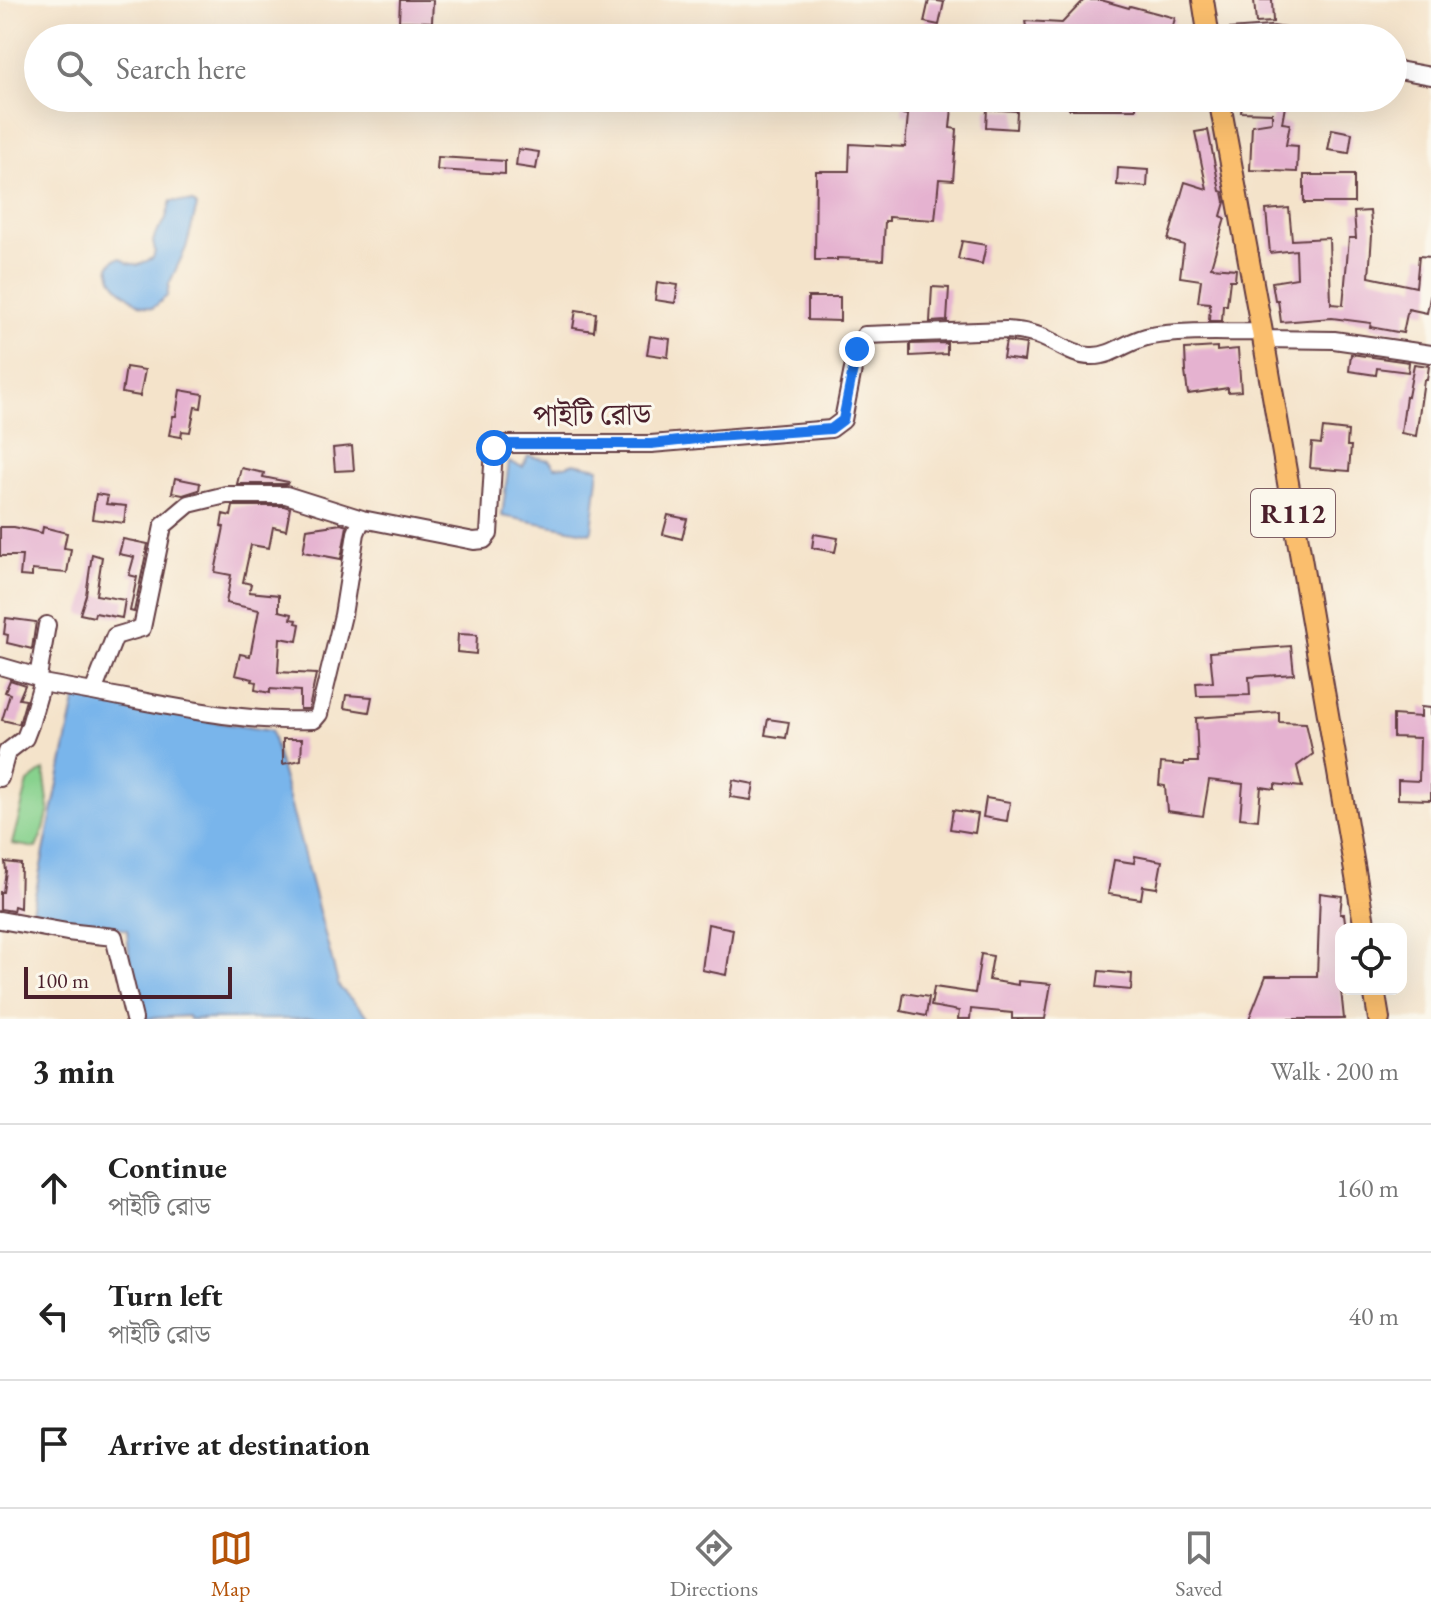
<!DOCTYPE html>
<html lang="en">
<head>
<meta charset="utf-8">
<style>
  body { margin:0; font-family:"EB Garamond","Noto Serif Bengali",serif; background:#f2f2f2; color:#222 }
  .controls { position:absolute; right:24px; bottom:24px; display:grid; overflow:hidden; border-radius:16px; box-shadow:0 8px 32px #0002 }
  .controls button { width:72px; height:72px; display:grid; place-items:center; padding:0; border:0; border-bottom:2px solid #e0e0e0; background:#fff; color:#222; font:40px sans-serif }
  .scale { position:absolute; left:24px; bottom:20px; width:208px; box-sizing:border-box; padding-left:8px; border:4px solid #4a1f2b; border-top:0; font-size:22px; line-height:28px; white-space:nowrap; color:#4a1f2b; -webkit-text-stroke:6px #fbf7ec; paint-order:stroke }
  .stop { position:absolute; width:24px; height:24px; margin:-18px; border:6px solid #1a73e8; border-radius:50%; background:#fff }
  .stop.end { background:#1a73e8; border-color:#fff; box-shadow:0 2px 8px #0008 }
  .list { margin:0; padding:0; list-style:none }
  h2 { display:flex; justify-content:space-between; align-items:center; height:104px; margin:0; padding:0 32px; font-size:34px }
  h2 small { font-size:26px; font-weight:400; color:#767676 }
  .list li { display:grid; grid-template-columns:52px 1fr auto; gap:24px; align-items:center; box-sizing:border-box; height:128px; padding:0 32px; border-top:2px solid #e0e0e0 }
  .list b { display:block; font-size:30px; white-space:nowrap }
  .list p { margin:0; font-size:26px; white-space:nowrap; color:#767676 }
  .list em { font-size:26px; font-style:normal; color:#767676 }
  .icon { flex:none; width:44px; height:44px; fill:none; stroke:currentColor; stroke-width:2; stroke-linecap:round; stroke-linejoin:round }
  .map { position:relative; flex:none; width:1431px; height:1019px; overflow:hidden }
  .search { position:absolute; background:#fff; box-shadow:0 8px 32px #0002; left:24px; right:24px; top:24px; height:88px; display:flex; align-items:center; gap:20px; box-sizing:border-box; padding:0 28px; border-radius:44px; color:#767676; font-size:30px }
  .sheet { height:488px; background:#fff }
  nav { display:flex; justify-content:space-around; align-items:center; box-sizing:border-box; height:112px; border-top:2px solid #e0e0e0; background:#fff; font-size:22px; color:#767676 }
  nav a { display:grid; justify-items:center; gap:4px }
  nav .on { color:#b45309 }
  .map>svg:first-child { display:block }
  .green { fill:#87d18d; stroke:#68785c; stroke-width:2 }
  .water { fill:#79b5eb; stroke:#626a8b; stroke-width:2 }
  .building { fill:#e5b2d0 }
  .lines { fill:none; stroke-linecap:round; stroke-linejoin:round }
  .minor-casing { stroke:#643c43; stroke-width:20 }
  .major-casing { stroke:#643c43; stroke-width:24 }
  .minor { stroke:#fff; stroke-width:16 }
  .major { stroke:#fabe6d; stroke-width:20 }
  .route { stroke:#1a73e8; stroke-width:10 }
  .labels { text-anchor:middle; stroke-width:6; stroke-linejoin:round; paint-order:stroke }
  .shield { fill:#fbf7ec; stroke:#7f6065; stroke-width:2 }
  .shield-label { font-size:28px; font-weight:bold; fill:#4a1f2b }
  .street-label { font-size:30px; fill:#4a1f2b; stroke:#fbf7ec }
</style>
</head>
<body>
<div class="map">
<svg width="1431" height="1019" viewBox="0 0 1431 1019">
  <rect width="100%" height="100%" fill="#fbf7ec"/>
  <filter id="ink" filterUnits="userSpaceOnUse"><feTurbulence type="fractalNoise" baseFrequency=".0125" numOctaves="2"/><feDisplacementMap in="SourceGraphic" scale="16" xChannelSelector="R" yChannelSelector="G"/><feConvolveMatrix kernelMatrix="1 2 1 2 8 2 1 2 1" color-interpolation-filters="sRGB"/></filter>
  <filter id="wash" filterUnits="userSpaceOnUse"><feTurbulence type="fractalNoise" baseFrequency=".006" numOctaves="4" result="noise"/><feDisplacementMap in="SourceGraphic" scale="32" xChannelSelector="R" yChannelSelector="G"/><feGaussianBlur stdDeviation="1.8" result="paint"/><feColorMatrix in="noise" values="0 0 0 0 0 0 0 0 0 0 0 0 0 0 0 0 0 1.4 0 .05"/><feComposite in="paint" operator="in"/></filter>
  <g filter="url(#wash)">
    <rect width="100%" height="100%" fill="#f4e3ca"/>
    <!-- green -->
    <path class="green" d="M44 770 49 809 44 829 36 848 12 844 28 782Z"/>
    <!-- water -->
    <path class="water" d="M171 201 193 202 197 206 186 248 169 284 167 296 153 308C137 305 136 302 125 293 113 283 112 281 109 266L115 259 121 258 128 263 138 265 153 258 155 251 153 242 155 235 165 221Z
      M528 456 549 460 555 467 565 466 574 463 599 468 592 530 590 533 502 516 509 462 523 467Z
      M76 696 160 713 271 731 339 987 371 1019H189L188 1016 135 1019 127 930 32 910Z"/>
    <g id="blocks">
      <!-- building -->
      <path class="building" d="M400 0H433L432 22 399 21Z
        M929 0 944 2 939 25 924 22Z
        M1084 0H1101L1129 8 1130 6 1175 18 1170 38H1028L1025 21 1062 23Z
        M1254 0H1272L1273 22 1256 23Z
        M903 98H953L950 128 957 129 953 180 939 179 935 220 889 217V221H885L883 260 837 258V260H815L816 171H849L850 144 905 147 908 115 902 114Z
        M1066 98H1136V109H1069Z
        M1243 98H1270L1286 101 1282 123 1290 124 1286 145 1298 146 1297 172 1250 170 1252 125 1272 122V113L1241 112Z
        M987 109 1017 111 1016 129 986 127Z
        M1332 129 1352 133 1349 153 1328 150Z
        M1208 130 1220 191 1223 192 1225 202 1221 216 1225 218 1211 267 1236 269 1235 280H1230L1227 305H1223L1222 321H1209L1210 303 1198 302 1201 280 1180 277 1184 245 1168 240 1185 182 1207 189 1195 132Z
        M518 149 539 152 536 169 516 166Z
        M438 157 505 161V174L437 170Z
        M1118 168 1148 170 1147 187 1117 185Z
        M1304 175H1354V203H1304Z
        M1289 208 1292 240 1329 238 1331 304 1343 305 1349 238H1356L1354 212 1370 211 1372 235 1369 277 1416 287 1419 256 1431 257V292L1427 313 1408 309 1403 333 1370 327 1371 323 1332 318 1281 322 1278 300H1275L1272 282 1297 278 1296 250 1270 253 1266 210Z
        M962 241 986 245 982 264 958 259Z
        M657 282 678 285 675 303 655 300Z
        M932 287 949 288 947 321 930 322Z
        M808 297H840V321L808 320Z
        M576 310 596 313 594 331 573 328Z
        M650 336 670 339 668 357 647 354Z
        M1006 341 1026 344 1024 361 1003 358Z
        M947 343V354L910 356V344Z
        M1217 347V351L1238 349 1241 391 1228 392V388L1188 394 1185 372H1186L1185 349Z
        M1351 354 1409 362 1408 372 1377 368 1376 375 1349 371Z
        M1414 364 1429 366 1427 380H1424L1416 436 1401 433 1406 396 1408 397Z
        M126 367 145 370 140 396 122 393Z
        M180 390 203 394 201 408 195 407 190 432 182 431 181 437 169 435 173 416H176Z
        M1323 428 1348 431 1347 446H1351L1349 471 1310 468 1312 443 1321 444Z
        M352 446 354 470 335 471 333 448Z
        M241 468 264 473 263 477 288 482 287 484H237Z
        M175 478 200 483 199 490 183 495 172 493Z
        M96 494 108 496 106 504 126 506 124 523 92 519Z
        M233 506H284L290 508 286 530 273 527 269 548 251 545 243 582 251 584 249 592 279 595V611L292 614 291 619 297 620 296 623 300 624 297 641 280 638 278 672 316 674 309 709H300V691L270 689V693L255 690 256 682 252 681 253 679 235 675 240 654 250 656 259 610 226 603 231 575 215 572 224 527 221 526 223 514 231 516Z
        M668 515 687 519 682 539 663 534Z
        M341 524 347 526 341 559 303 552 307 529Z
        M0 527H14L42 533 43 527 67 533 64 548 71 549 67 573 32 570V577L20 576 22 556H0Z
        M814 534 838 538 835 552 812 548Z
        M123 539 148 544 134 612 130 611 137 577 129 575 134 557 119 554Z
        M92 554 102 557 96 595 125 600 122 618 95 613 94 617 80 614 86 595Z
        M6 618 36 622 32 649 7 643 8 635 4 634Z
        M458 634 477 635 476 654 457 652Z
        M1291 646 1294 674 1249 677 1250 695 1197 696 1196 683 1213 682 1210 652Z
        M10 680 25 685 19 699 26 700 19 724 2 720 10 694 5 692Z
        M346 695 372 697 369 712 344 708Z
        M1421 707 1431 708V800L1398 799V780L1419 781 1420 738 1393 737V715L1421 717Z
        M1279 712V722L1306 723 1313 754 1297 766 1302 787 1275 784V789L1261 787 1258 820 1240 818 1243 784 1209 780 1203 816 1167 811 1165 786 1159 785 1161 763 1184 765V762H1198L1196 718Z
        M768 719 789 722 786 738 765 735Z
        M283 739H302L301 760 283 764Z
        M733 780 754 784 751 800 730 797Z
        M986 798 1010 802 1007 821 983 817Z
        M953 810 978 814 975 833 950 829Z
        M1135 856 1162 861 1157 888 1143 886 1141 899 1108 894 1114 860 1134 863Z
        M5 862 21 864 20 908 14 906 13 911 0 909V892H3L6 871Z
        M1320 893 1342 896 1340 914H1344L1346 929H1341V961H1338L1344 1019H1249L1266 976H1317Z
        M708 924 733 929 726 975 702 970Z
        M981 954 993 956 989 980 1018 985V981L1051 984 1045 1019H1012V1013L971 1009 970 1019H958L959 1011 931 1006 934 987 975 993Z
        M1099 971 1132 974 1131 990 1097 987Z
        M904 993 929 997 926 1016 901 1011Z"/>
    </g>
  </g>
  <g filter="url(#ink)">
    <use href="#blocks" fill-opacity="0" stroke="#643c43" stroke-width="2"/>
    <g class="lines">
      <defs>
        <path id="minor" d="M1229 38 1271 35 1293 38
          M1393 69 1431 76
          M1263 339 1334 340 1431 354
          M0 666 38 677 42 683 93 692 115 636 142 628 163 526 189 504 226 495H286L362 519
          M38 677 47 625
          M93 692C166 705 240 723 314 720L319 714 343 615 356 533 362 519 474 541 484 540 489 534 494 448 502 444H651L831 429 843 420 857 349 865 335 1006 330C1018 331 1030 332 1042 337 1059 344 1074 357 1093 356 1114 356 1130 339 1151 336 1186 330 1226 333 1262 332
          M7 752 25 738 30 725 42 683
          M0 778 7 752
          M0 920 67 932 114 937 134 1019"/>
        <path id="major" d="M1203 0 1209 38
          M1219 98 1262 332 1365 929
          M1374 989 1379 1019"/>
      </defs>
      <!-- minor casing -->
      <use href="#minor" class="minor-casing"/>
      <!-- major casing -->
      <use href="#major" class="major-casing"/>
      <!-- minor -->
      <use href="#minor" class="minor"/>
      <!-- major -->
      <use href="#major" class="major"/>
    </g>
  </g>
  <g class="lines" filter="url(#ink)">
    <!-- route -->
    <path class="route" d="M494 448 502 444H651L715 437 831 429 843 420 857 349"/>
  </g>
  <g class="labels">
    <!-- shield labels -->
    <rect class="shield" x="1251" y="489" width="84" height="48" rx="6"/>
    <g class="shield-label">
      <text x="1293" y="523">R112</text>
    </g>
    <!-- street labels -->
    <g class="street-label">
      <text transform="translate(592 415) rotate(-1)" y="10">পাইটি রোড</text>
    </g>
  </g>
</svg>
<div class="controls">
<button><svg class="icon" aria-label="locate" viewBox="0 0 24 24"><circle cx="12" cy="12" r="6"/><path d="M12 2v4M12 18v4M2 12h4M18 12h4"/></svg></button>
</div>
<div class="scale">100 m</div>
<div class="stop" style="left:494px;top:448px"></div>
<div class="stop end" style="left:857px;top:349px"></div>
<div class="search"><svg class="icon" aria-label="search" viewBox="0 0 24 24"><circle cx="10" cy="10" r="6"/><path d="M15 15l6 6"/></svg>Search here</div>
</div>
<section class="sheet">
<h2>3 min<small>Walk · 200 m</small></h2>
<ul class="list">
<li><svg class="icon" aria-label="ahead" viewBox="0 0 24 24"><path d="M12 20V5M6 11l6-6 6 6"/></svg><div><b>Continue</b><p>পাইটি রোড</p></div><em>160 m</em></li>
<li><svg class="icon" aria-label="left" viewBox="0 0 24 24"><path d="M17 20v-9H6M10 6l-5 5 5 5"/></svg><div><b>Turn left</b><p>পাইটি রোড</p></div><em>40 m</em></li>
<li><svg class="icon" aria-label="arrive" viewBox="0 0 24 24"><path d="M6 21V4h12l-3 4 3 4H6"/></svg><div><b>Arrive at destination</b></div></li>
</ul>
</section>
<nav>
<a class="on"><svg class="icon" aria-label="map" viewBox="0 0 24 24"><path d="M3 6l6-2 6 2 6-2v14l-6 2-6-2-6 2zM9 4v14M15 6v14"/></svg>Map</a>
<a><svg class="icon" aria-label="directions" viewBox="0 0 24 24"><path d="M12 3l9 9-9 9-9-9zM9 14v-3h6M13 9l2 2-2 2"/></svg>Directions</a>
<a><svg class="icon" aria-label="saved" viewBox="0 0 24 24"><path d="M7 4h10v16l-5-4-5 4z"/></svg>Saved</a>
</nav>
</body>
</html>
